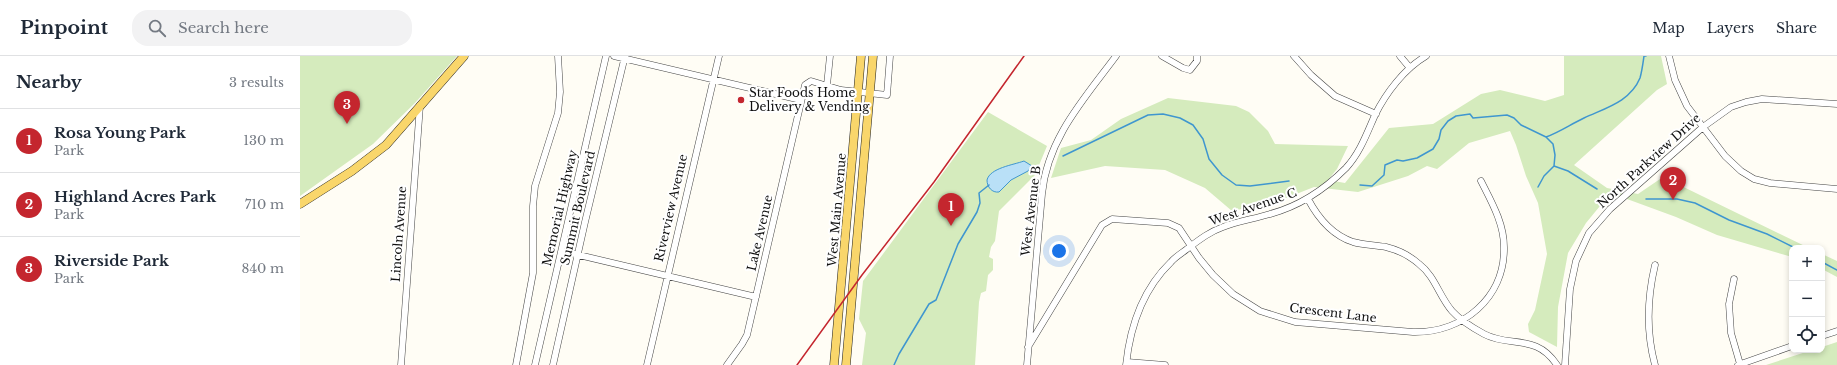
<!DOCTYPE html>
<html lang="en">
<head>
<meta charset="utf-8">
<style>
  body { margin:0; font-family:"Libre Baskerville",serif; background:#f2f2f3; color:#1f2937 }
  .controls { position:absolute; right:12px; bottom:12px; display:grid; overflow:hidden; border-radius:8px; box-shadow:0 2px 6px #0003 }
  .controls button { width:36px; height:36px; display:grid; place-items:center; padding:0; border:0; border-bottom:1px solid #e0e1e3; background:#fff; color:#1f2937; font:20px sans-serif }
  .you { position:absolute; left:759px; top:195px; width:14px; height:14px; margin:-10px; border:3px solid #fff; border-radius:50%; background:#1a73e8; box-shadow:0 0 0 6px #1a73e833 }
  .badge { display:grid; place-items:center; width:26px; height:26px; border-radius:50%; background:#c4262e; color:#fff; font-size:13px; font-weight:700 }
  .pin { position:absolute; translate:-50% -33px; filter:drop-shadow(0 1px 2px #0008) }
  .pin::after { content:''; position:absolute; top:21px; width:14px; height:12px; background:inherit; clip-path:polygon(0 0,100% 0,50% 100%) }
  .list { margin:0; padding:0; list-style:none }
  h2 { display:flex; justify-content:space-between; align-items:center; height:52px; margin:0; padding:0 16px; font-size:17px }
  h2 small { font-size:13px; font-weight:400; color:#747a83 }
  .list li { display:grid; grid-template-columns:26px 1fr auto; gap:12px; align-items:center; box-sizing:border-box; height:64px; padding:0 16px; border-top:1px solid #e0e1e3 }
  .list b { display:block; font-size:15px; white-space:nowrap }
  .list p { margin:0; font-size:13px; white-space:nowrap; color:#747a83 }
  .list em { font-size:13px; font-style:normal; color:#747a83 }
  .icon { flex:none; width:22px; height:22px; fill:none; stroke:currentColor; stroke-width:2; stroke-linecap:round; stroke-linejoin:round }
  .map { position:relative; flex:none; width:1537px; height:309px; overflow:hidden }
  header { display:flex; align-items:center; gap:24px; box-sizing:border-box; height:56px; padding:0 20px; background:#fff; border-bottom:1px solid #e0e1e3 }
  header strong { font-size:19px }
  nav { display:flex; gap:22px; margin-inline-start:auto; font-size:14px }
  .search { width:280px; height:36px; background:#f2f2f3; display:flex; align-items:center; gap:10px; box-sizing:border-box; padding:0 14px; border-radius:16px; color:#747a83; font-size:15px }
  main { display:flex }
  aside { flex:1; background:#fff }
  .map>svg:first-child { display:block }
  .green { fill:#d5ebbd }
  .water { fill:#b9e0f7; stroke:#3f96cf }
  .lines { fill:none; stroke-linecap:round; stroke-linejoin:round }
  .stream { stroke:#3f96cf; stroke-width:1.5 }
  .minor-casing { stroke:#444; stroke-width:7 }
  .major-casing { stroke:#222; stroke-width:9 }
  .minor { stroke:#fff; stroke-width:6 }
  .major { stroke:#f9d66b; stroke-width:8 }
  .rail { stroke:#c4262e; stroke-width:1.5 }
  .poi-dot { fill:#c4262e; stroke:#fff; stroke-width:1.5 }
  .labels { text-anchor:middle; stroke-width:4; stroke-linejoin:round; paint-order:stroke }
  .poi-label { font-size:12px; fill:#111; stroke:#fff; text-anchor:start }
  .street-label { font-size:12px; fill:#111; stroke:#fff }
</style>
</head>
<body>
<header>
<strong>Pinpoint</strong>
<div class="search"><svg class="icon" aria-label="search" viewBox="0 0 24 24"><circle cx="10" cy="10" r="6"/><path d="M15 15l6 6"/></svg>Search here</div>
<nav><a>Map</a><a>Layers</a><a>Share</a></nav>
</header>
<main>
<aside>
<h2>Nearby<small>3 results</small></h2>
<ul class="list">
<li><span class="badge">1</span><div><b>Rosa Young Park</b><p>Park</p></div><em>130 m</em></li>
<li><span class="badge">2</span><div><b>Highland Acres Park</b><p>Park</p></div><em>710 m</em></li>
<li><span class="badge">3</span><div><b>Riverside Park</b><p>Park</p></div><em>840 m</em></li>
</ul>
</aside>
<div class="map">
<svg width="1537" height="309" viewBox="0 0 1537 309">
  <rect width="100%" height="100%" fill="#fffdf5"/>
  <!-- green -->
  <path class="green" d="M0 0H157L115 47 73 88 0 140Z
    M1264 0H1361L1367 28 1357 34 1274 109 1307 132 1338 138 1363 121 1509 192H1492V201L1417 179 1376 161 1327 143 1309 139 1286 167 1268 197 1258 251 1257 291 1229 276 1228 268 1235 254 1247 198 1238 147 1226 120 1216 89 1210 75 1169 87 1137 113 1127 110 1108 120 1058 136 1014 131 976 146 932 155 905 132 865 114 805 110 751 122 761 92 791 84 821 63 868 42 936 50 949 56 968 75 975 88 1048 90 1037 113 1028 124 1045 127 1089 72 1133 68 1181 38 1200 34 1245 45 1264 39Z
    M688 56 747 90 735 119 699 155 695 185 691 191 689 201 693 203V214L688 219 686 235 681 237 679 246 675 309H562L566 277 559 263 563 225Z
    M1522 198 1537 205V221L1522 213Z
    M1537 286V309H1466L1512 294H1522V291Z"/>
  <!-- water -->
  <path class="water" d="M724 105 732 110 728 115 711 124 699 136C692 137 687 131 687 124 690 112 713 109 724 105Z"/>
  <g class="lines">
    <!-- stream -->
    <path class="stream" d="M763 100 848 59 863 58 880 62 893 69 903 83 909 103 922 119 936 129 950 130 989 125
      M1254 110 1268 115 1297 133
      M1060 129 1072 130 1084 119 1085 109 1097 104 1103 105 1117 102 1133 93 1139 83 1141 74 1148 65 1156 60 1170 58 1173 62 1207 59 1214 62 1221 69 1246 81C1260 76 1271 68 1284 62 1305 52 1330 46 1340 22 1342 15 1343 7 1344 0H1346
      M1238 131 1244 120 1254 110 1255 99 1253 88 1246 81
      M1346 143H1377L1395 147 1429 164 1467 178 1495 192
      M1522 206 1537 214
      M594 309 599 298 629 248 636 244 658 188 677 156 680 147 679 137 689 129"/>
    <defs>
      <path id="minor" d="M314 0 501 44
        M862 0 883 12 890 14 897 5V0
        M994 0 1011 19 1035 40 1076 58
        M1100 0 1110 12
        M1369 0 1375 24 1387 50 1425 100 1441 115 1454 123 1470 127 1537 133
        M527 29 530 0
        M1008 143C1018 162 1032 179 1053 186 1064 189 1075 189 1086 191 1098 194 1110 200 1119 208 1135 220 1139 240 1152 255 1160 264 1173 272 1184 278 1210 292 1236 277 1257 309
        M262 195 456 241
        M1355 209C1347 243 1346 276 1355 309
        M1434 223 1429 248 1431 277 1440 308
        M1522 280 1537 275
        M728 291 802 169 812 163 868 167 879 172 899 202 913 219 933 238 960 255 995 266 1113 276C1163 277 1205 242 1204 191 1204 167 1191 145 1181 125
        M827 306 865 309
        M101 309 120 49
        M216 309 233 217V150L235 130 258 57 260 36 258 0
        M235 309 306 0
        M253 309 285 166 325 0
        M347 309 419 0
        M427 309 442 288 447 279 505 29 511 25 541 34 587 39 590 0
        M727 309 742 138C747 83 784 43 816 0
        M826 309C830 271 843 233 871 206 875 201 882 197 887 193 899 184 909 176 923 171 938 165 954 163 970 158 1000 150 1024 134 1046 112 1060 97 1067 77 1075 59 1086 37 1104 13 1126 0
        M1265 309 1270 233 1276 205 1289 177 1310 153 1403 71 1431 51 1446 46 1462 43 1537 48
        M1438 309 1492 290"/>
      <path id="major" d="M0 148 52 115 86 89 164 0
        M534 309 561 0
        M546 309 573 0"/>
    </defs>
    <!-- minor casing -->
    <use href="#minor" class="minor-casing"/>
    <!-- major casing -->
    <use href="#major" class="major-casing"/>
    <!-- minor -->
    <use href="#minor" class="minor"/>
    <!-- major -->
    <use href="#major" class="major"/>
    <!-- rail -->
    <path class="rail" d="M497 309 562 219 634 126 724 0"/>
  </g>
  <!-- markers -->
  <circle class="poi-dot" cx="441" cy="44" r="4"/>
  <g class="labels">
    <!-- poi labels -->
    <g class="poi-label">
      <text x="449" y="41">Star Foods Home<tspan x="449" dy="14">Delivery &amp; Vending</tspan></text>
    </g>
    <!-- street labels -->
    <g class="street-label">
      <text transform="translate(1349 105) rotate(-42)" y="4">North Parkview Drive</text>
      <text transform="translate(953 151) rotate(-19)" y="4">West Avenue C</text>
      <text transform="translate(260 152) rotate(-77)" y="4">Memorial Highway</text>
      <text transform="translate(278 152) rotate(-77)" y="4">Summit Boulevard</text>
      <text transform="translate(371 152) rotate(-77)" y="4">Riverview Avenue</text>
      <text transform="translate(537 154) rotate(-85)" y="4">West Main Avenue</text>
      <text transform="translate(731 155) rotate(-83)" y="4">West Avenue B</text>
      <text transform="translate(460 177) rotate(-77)" y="4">Lake Avenue</text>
      <text transform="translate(99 178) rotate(-86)" y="4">Lincoln Avenue</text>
      <text transform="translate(1033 257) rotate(7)" y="4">Crescent Lane</text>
    </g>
  </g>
</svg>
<div class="controls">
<button>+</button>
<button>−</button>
<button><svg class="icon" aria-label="locate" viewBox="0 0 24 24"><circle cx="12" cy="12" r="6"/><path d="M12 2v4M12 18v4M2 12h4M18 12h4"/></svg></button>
</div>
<div class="you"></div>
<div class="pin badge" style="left:651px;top:170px">1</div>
<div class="pin badge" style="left:1373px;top:144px">2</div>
<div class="pin badge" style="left:47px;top:68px">3</div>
</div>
</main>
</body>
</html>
